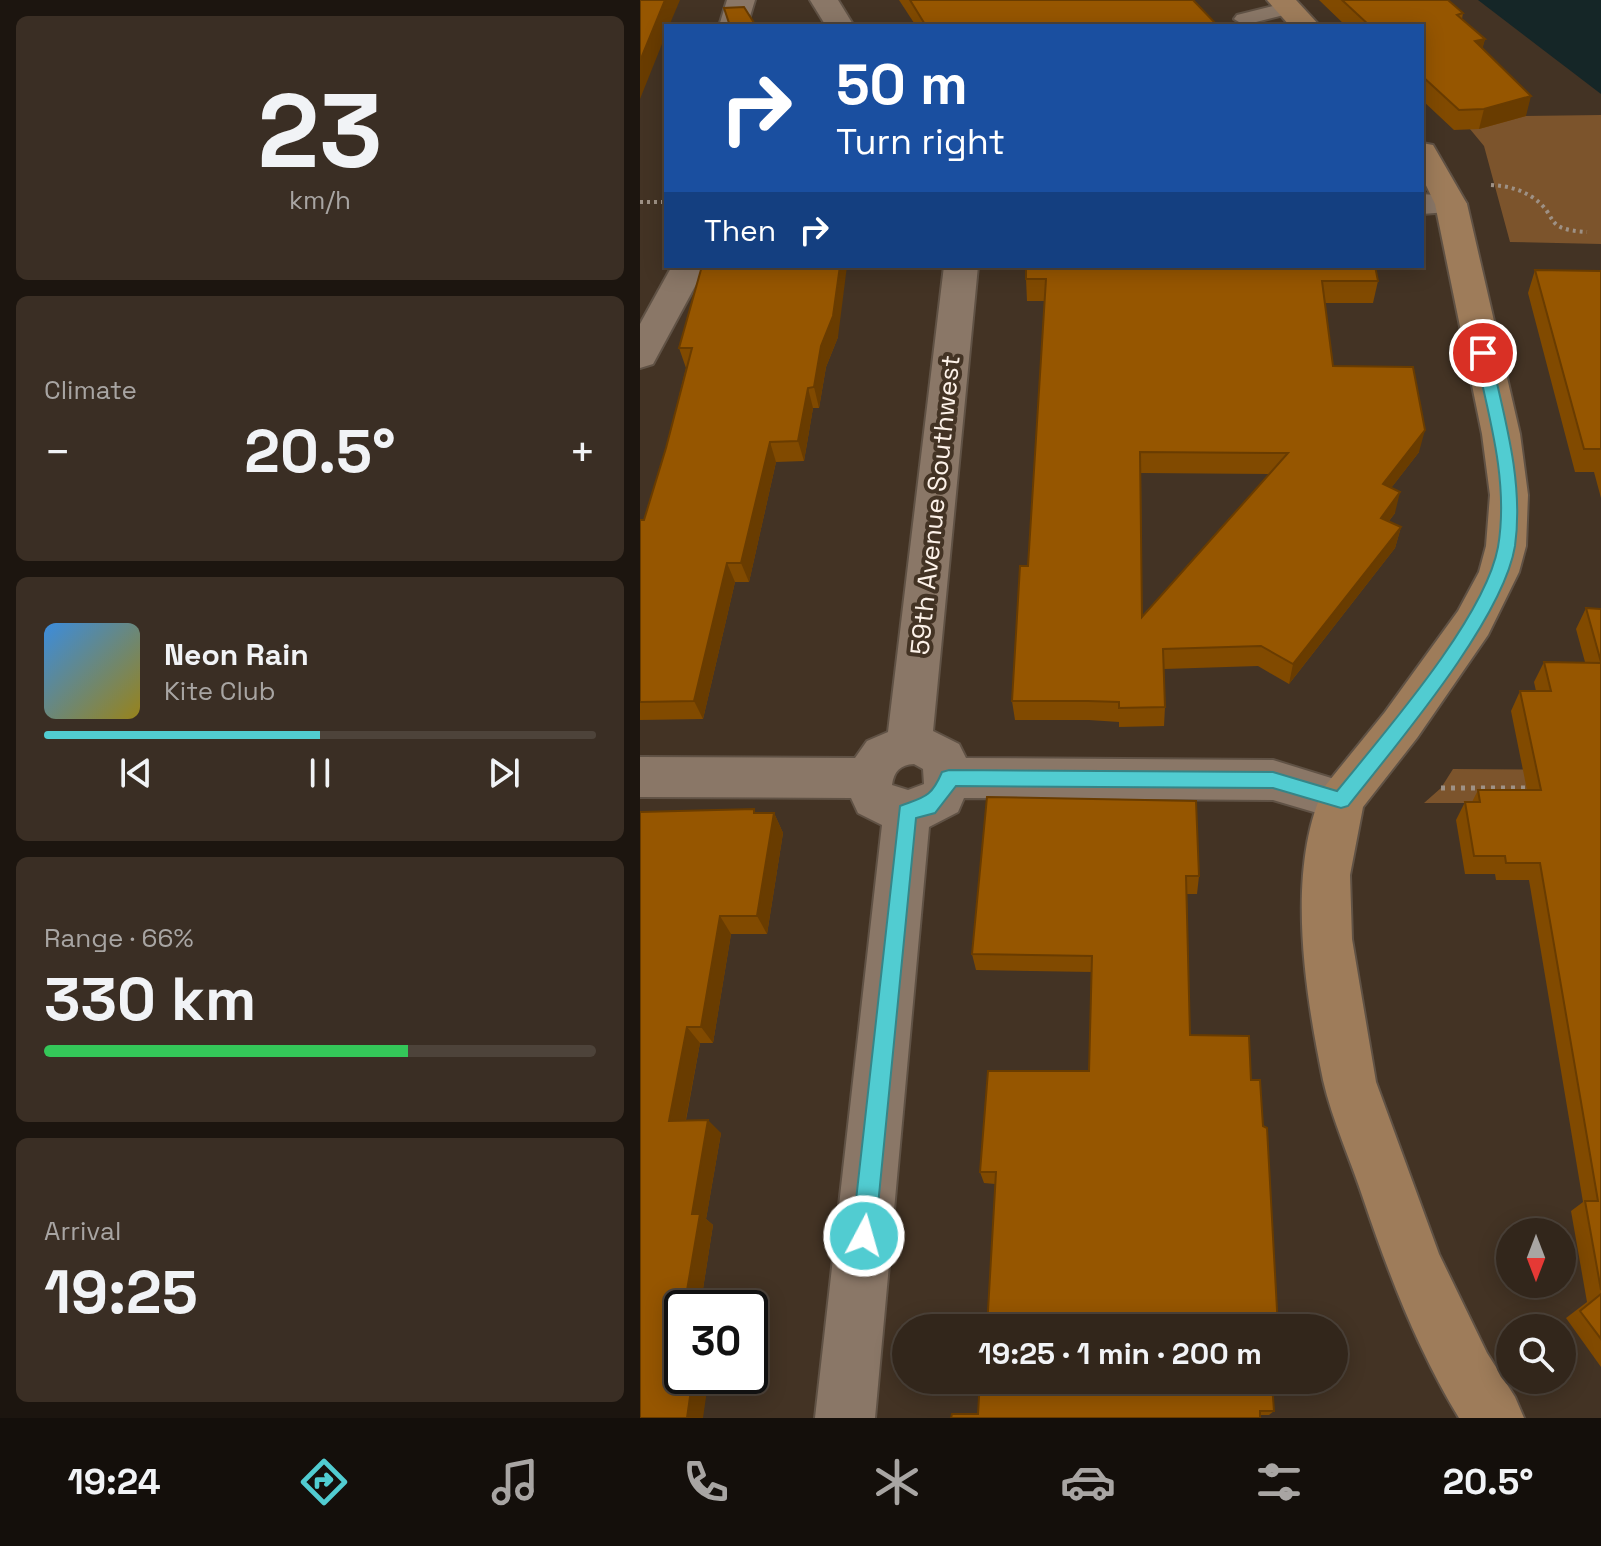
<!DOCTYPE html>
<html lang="en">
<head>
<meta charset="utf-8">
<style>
	:root { --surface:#32261b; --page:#3a2e24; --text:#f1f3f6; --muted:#a8a5a3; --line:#4d433a; --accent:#51ccd1 }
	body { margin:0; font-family:"Space Grotesk",sans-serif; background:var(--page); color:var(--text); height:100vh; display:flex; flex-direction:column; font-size:30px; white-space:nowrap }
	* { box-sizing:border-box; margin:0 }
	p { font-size:26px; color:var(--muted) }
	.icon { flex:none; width:44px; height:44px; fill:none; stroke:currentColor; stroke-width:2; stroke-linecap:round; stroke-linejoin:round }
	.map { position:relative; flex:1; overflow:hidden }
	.drawer { display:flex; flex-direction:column; gap:16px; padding:16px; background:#1c150f; width:640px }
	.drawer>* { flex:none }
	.top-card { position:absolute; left:24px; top:24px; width:760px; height:244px; border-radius:0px; box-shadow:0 4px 20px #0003,0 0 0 2px var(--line); background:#1a4fa0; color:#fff; overflow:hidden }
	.needle { width:52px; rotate:180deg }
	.controls { position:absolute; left:856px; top:1218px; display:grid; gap:16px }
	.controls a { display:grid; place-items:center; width:80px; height:80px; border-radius:50%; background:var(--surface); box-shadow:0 4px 20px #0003,0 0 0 2px var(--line); font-size:40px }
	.speed { position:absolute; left:24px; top:1290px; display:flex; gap:16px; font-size:40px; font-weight:700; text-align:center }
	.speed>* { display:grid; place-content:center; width:104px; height:104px; border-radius:50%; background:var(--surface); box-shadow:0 4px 20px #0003,0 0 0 2px var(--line); line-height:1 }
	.speed .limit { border:4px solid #111; border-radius:12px; background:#fff; color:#111 }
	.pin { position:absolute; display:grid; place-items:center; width:68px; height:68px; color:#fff; margin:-34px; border:4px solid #fff; border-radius:50%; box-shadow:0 2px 8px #0007 }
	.me { position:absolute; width:88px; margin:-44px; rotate:6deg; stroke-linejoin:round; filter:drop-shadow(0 0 6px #0008) }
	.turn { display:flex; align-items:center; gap:28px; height:168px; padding:0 40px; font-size:36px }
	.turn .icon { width:104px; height:104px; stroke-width:2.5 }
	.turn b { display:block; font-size:56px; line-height:68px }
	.then { display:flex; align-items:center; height:76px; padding:0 40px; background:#0003; gap:16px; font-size:30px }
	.big { font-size:60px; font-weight:800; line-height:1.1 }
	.drawer .widget { flex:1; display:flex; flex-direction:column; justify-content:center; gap:12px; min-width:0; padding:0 28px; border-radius:12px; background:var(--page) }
	.drawer .dial { align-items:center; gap:0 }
	.dial b { font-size:104px; line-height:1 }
	.song { display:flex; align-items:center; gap:24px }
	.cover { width:96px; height:96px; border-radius:12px; background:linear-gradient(135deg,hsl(210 70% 55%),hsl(50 70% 35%)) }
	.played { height:8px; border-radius:4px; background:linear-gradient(90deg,var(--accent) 50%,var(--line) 50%) }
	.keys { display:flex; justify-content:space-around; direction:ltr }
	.heat { display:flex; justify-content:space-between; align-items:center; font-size:44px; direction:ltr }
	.charge { height:12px; border-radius:6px; background:linear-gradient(90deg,#34c759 66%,var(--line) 0) }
	.trip { position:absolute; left:252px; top:1314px; width:456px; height:80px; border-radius:40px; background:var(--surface); box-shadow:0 4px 20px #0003,0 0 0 2px var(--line); font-weight:800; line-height:80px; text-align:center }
	.tab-bar { display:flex; height:128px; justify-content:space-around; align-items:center; background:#140f0b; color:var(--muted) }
	.tab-bar .icon { width:56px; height:56px }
	.tab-bar .current { color:var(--accent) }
	.tab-bar b { font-size:36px; color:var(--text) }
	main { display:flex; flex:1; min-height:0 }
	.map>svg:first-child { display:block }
</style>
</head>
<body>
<main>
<section class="drawer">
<div class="widget dial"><b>23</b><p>km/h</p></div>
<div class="widget"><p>Climate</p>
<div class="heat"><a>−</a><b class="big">20.5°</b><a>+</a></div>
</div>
<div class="widget">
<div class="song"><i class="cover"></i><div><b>Neon Rain</b><p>Kite Club</p></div></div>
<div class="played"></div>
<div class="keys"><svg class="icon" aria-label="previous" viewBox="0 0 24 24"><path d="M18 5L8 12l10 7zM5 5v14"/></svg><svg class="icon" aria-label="pause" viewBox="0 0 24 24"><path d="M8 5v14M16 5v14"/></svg><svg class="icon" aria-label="next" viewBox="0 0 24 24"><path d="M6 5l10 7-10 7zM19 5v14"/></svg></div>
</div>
<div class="widget"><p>Range · 66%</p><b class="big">330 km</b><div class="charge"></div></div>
<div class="widget"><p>Arrival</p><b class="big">19:25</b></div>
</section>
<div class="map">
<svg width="961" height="1418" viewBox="0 0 961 1418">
	<rect width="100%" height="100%" fill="#433324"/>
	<!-- green -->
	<g fill="#7c542c">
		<path d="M961 115V244L870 242 844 146 820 117Z"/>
		<path d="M813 769 961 770V803H784L801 788Z"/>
	</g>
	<!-- water -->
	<path fill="#152627" d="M838 0H961V94Z"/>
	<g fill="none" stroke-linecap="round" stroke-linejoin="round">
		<defs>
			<path id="lane" d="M649 2 656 4 659 8 656 12 604 25 594 19 597 15Z"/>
			<g id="street">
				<path d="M87 0H115L107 26H79Z"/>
				<path d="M170 0H198L214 26H186Z"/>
				<path d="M782 194 822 197 827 204 822 211 782 214Z"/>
				<path d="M32 266H66L13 364 0 368V324Z"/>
				<path d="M304 266H338L293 731 319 744 326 758 633 760 717 786 724 800 717 814 701 820 633 800 324 798 318 812 289 827 235 1418H175L242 825 218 813 211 798 0 797V757L215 758 227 741 248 732ZM274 764 283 769 284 784 268 790 252 785C254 771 260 765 274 764Z"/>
			</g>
			<g id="secondary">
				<path d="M627 0H656L680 26H650Z"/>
				<path d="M782 143 793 145 827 204 880 434 888 495 886 546 879 572 848 635 777 738 723 807 710 875 712 939 736 1082 799 1254 847 1353 875 1397 884 1418H819C778 1351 749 1275 724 1201 711 1161 692 1120 683 1080 665 993 645 868 685 786L745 712 818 611 839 572 846 546 850 495 842 434 795 204 782 177Z"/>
			</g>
		</defs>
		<!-- lane casing -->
		<use href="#lane" stroke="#605245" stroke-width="4"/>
		<!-- street casing -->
		<use href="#street" stroke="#605245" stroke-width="4"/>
		<!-- secondary casing -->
		<use href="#secondary" stroke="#605245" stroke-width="4"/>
		<!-- path-far1 -->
		<g stroke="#9e9185" stroke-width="4" stroke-dasharray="3 4" stroke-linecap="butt">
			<path d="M851 185C867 186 881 189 895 199 920 218 902 229 947 232"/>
			<path d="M0 202H26"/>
		</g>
		<!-- path -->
		<path stroke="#9e9185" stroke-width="5" stroke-dasharray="4 6" stroke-linecap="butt" d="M801 788H892"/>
		<!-- lane -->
		<use href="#lane" fill="#8a7767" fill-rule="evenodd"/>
		<!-- street -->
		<use href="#street" fill="#8a7767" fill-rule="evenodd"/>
		<!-- secondary -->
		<use href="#secondary" fill="#9e7c5a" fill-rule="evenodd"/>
	</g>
	<!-- wall -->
	<g fill="#814a00" fill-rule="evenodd">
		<path d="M259 0H553L578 26H276Z"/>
		<path d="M679 0H808L823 13 822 19 845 39 842 48 886 116 839 129 814 130 782 100V26H706Z"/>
		<path d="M895 270 961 271V498L954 472H935L888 293Z"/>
		<path d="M386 279 738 281 733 303H685L693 366 779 452 751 488 755 513 749 521 761 527 755 548 649 684 618 666 524 669 525 707 524 726 479 727V722L449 720H375L372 701 388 566 405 301H387ZM501 473 629 474 502 617Z"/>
		<path d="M198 337 186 367 179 408H173L164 461 136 462 109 582H95L63 719 0 720V520H4L26 448 46 368 39 348Z"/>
		<path d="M946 608 961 609V1367L926 1318 947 1302 931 1211 943 1202 889 880H856L855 874H825L816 820 825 802H832L838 790H887L871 711 880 691H896L894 682 904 662H945L936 629Z"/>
		<path d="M347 797 559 876 557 894H547L550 1035 355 1184 344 1183 340 1172 449 1071 452 972 336 970 332 954Z"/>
		<path d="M0 812 134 813 143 833 127 934H91L73 1043H60L46 1120 81 1133 66 1219 73 1225 60 1308H42Z"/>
		<path d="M340 1380 641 1383 636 1388H633L634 1411 629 1415 338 1414Z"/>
	</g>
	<!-- shaded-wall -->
	<g fill="#693c00">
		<path d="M25 0H40L29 26H26V34L0 99V61Z"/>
		<path d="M845 39 840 59 835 41Z"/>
		<path d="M891 96 886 116 839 129 844 109Z"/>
		<path d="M200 266H207L198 337 186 367 179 408 174 387 181 346Z"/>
		<path d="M168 388 173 408 164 461 158 441Z"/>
		<path d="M785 430 779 452 738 505 743 484Z"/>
		<path d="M130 442 136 462 109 582 101 563Z"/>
		<path d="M760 492 755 513 735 539 741 518Z"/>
		<path d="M761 527 755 548 649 684 653 664Z"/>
		<path d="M87 563 95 582 63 719 54 701Z"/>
		<path d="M134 813 143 833 127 934 117 916Z"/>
		<path d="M80 916 91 934 73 1043 61 1027Z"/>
		<path d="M47 1027 60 1043 43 1134 29 1121Z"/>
		<path d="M68 1120 81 1133 66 1219 73 1225 60 1308H44L52 1214Z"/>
		<path d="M53 1376H69L63 1418H47Z"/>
	</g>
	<!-- building -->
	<g fill="#965600" stroke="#693c00" stroke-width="2" fill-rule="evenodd">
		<path d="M0 0H25L0 61Z"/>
		<path d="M270 0H553L578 26H286Z"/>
		<path d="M702 0H808L823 13 817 15 845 39 835 41 891 96 844 109 819 110 782 76V26H730Z"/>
		<path d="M104 7 116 26H90L84 8Z"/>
		<path d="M62 266H200L193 316 181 346 174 387 168 388 158 441 130 442 101 563H87L54 701 0 702V520H4L26 448 52 348H39Z"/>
		<path d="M386 266H735L738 281H682L693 366 773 367 785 430 743 484 760 492 741 518 761 527 653 664 621 646 523 649 525 707 479 708V702L448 701H372L380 566H388L406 279H386ZM500 452 648 453 502 617Z"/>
		<path d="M895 270 961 271V449H944Z"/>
		<path d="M946 608 961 609V662Z"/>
		<path d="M904 662 961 663V1290L945 1201H958L900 863H866L865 856H834L825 802H840L838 790H901L880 691H911Z"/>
		<path d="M347 797 556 801 559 876H546L550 1035 609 1036 611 1080H620L623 1126 627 1128 638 1328H347L356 1172H340L348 1071H449L452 956 332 954Z"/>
		<path d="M114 809V813H134L117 916H80L61 1027H47L29 1121 68 1120 52 1214H60L44 1308H42V1321L40 1334H42V1376H53L47 1418H0V812Z"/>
		<path d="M961 1294V1339L940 1311Z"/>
		<path d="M340 1380H641V1383H632L634 1411H620V1418H311L312 1414H338Z"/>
	</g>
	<!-- route -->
	<path fill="#51ccd1" stroke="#358588" stroke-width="2" d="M843 348 850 353C864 416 884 481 875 546 863 620 756 745 708 806L701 808 633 788 316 786 295 813 276 818 235 1236 232 1244 224 1248 215 1244 212 1236 260 806C284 797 291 798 302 772L309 770 633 772 697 791C744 733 845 618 858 547 869 483 849 416 835 353Z"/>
	<g text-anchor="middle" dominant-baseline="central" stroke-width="8" stroke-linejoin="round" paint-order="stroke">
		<!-- street labels -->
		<g font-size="26" fill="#fdf2e9" stroke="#433324">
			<text transform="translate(295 505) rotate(-84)">59th Avenue Southwest</text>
		</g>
	</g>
</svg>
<div class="controls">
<a><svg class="needle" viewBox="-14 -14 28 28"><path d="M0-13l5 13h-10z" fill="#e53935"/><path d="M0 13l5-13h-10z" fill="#a8a5a3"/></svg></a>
<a><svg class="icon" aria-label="search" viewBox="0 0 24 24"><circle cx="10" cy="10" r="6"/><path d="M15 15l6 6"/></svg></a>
</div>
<div class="speed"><div class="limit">30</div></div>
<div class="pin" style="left:843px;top:353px;background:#d93025"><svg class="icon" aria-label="arrive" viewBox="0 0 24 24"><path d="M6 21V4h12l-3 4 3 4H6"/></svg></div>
<svg class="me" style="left:224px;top:1236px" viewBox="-20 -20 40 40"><circle r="17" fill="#51ccd1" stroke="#fff" stroke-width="3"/><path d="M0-11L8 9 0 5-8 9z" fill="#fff"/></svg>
<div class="trip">19:25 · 1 min · 200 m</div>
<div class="top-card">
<div class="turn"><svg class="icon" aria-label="right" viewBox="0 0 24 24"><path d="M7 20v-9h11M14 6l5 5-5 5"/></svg><div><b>50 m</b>Turn right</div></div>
<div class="then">Then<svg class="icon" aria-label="right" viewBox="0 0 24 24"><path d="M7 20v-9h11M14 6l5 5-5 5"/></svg></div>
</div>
</div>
</main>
<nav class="tab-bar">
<b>19:24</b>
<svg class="icon current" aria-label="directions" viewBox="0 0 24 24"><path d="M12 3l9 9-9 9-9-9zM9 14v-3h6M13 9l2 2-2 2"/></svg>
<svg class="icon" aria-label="music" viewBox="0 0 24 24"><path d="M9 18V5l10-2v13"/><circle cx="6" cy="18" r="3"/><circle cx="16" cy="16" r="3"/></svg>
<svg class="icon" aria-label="phone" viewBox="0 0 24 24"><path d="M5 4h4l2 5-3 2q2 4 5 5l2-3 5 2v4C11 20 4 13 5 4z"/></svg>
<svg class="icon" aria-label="climate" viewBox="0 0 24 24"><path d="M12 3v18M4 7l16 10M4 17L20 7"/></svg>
<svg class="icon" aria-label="car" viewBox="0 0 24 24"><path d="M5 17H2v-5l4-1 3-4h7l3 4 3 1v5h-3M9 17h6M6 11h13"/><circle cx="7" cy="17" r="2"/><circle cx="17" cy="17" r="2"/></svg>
<svg class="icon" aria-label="filters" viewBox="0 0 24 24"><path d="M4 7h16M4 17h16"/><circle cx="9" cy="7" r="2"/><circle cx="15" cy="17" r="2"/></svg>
<b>20.5°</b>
</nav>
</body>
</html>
